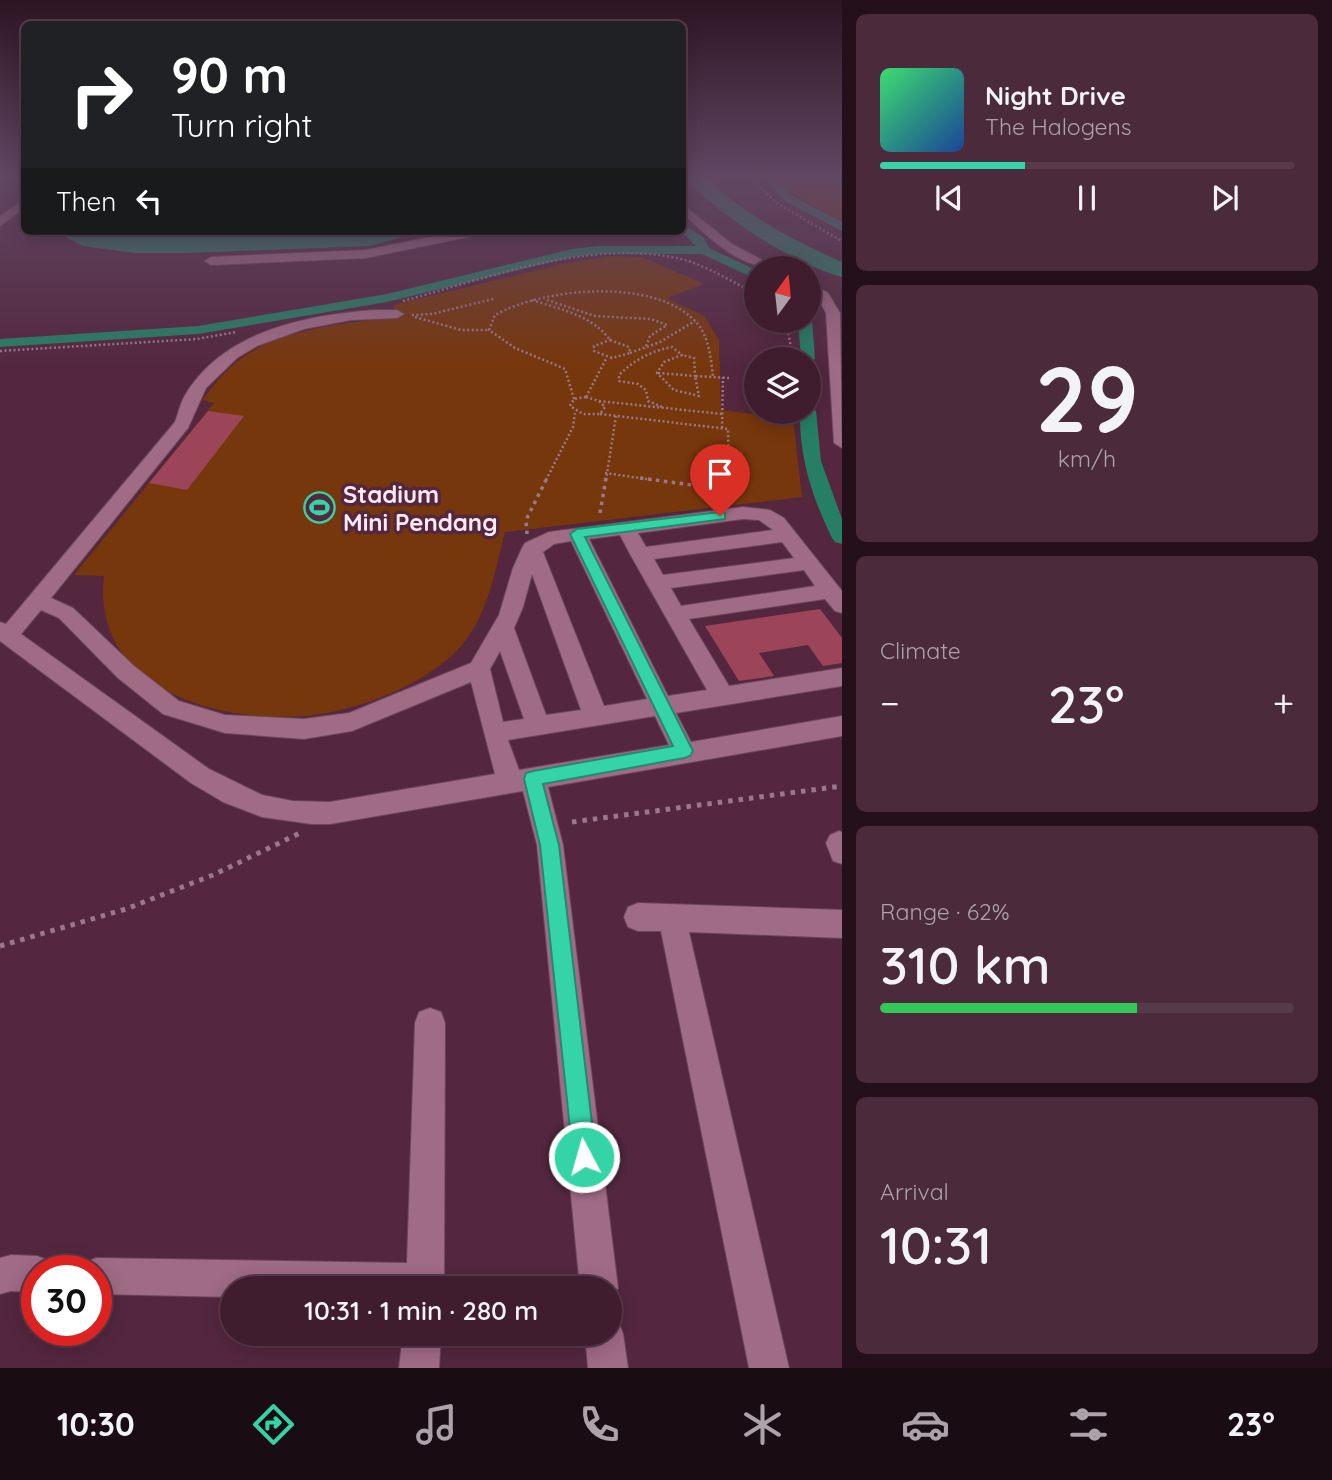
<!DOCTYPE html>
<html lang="en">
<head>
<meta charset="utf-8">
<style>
	:root { --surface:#3f1d2f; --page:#4a2a3b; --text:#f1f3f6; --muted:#ada2aa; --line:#583b4b; --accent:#35d4a7 }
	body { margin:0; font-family:Quicksand,sans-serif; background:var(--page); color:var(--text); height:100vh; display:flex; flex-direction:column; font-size:26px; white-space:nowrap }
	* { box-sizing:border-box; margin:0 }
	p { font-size:23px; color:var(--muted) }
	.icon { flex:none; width:38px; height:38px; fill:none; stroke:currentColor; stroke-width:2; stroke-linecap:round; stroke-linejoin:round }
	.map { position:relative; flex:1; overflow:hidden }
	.drawer { display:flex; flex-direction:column; gap:14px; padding:14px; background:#23101a; width:490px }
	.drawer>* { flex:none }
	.guide { position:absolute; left:21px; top:21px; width:665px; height:214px; border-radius:10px; box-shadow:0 4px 18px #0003,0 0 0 2px var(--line); background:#202124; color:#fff; overflow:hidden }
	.needle { width:46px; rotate:15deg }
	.buttons { position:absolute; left:744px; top:256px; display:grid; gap:14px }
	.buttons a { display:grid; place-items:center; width:77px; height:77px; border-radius:50%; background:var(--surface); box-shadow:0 4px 18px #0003,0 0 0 2px var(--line); font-size:35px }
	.speed { position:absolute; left:21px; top:1255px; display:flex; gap:14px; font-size:35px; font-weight:700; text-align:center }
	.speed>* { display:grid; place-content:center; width:91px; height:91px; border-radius:50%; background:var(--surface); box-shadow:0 4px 18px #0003,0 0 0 2px var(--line); line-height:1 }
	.speed .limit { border:10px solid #d22; background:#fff; color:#111 }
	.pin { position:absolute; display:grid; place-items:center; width:60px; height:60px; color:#fff; margin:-72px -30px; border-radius:50% 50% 50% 0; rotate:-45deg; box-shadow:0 0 7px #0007 }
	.pin .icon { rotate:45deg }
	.me { position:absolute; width:77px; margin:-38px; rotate:354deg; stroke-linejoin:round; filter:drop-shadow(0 0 5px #0008) }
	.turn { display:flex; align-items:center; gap:24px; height:147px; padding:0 35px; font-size:32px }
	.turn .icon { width:91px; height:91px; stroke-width:2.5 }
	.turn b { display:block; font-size:49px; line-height:60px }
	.then { display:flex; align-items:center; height:66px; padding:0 35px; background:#0003; gap:14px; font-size:26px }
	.big { font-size:52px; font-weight:600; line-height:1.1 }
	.drawer .tile { flex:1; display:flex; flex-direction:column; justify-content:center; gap:10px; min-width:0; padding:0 24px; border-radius:10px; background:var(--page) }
	.drawer .dial { align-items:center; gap:0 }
	.dial b { font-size:91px; line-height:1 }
	.song { display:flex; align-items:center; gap:21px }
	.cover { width:84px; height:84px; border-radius:10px; background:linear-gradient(135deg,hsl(140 70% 55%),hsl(220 70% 35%)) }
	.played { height:7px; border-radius:4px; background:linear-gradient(90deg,var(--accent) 35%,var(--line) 35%) }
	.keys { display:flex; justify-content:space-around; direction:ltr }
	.heat { display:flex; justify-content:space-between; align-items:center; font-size:38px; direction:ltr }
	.charge { height:10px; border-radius:5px; background:linear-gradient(90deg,#34c759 62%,var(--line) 0) }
	.trip { position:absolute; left:220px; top:1276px; width:402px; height:70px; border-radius:35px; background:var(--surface); box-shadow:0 4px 18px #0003,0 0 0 2px var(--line); font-weight:600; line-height:70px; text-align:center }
	.menu { display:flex; height:112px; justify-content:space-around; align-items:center; background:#190c13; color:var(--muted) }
	.menu .icon { width:49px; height:49px }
	.menu .selected { color:var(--accent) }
	.menu b { font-size:32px; color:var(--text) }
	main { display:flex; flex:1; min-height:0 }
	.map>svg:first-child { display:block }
</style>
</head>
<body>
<main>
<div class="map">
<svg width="842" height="1368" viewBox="0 0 842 1368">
	<rect width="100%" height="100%" fill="#54273f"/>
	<!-- green -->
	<g fill="#77370c">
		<path d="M775 175H842V221C818 208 792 197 775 175Z"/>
		<path d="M613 256 642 257 704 284 667 298 704 316 719 340 721 410 793 419 802 497 505 532C495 571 488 615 461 646 427 685 355 712 304 716 215 723 91 686 104 576L74 575 214 403 202 400C212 388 222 374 234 364 279 327 343 324 398 317L393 305 567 263Z"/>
	</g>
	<!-- water -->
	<path fill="#267f64" d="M54 231H425L369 246 186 253H135L83 246Z"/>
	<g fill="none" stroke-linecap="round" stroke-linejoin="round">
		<!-- canal -->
		<g fill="#267f64" fill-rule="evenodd">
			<path d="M762 175H772L794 197 842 222V231L786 202Z"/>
			<path d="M682 223 704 238 709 248 756 270V279L702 254H599L572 257 387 302 198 334 0 347V339L198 326 387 294 572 249 599 246H696L681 231Z"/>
			<path d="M808 317 812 320 815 359 808 363V359H801L798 320H808Z"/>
			<path d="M808 406 816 411 821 461 842 519V544L835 542 832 538C812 497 799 457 800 411H808Z"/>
		</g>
		<!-- river -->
		<path fill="#267f64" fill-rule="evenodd" d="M685 175H704C742 214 793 240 842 262V277C796 265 712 213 685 175Z"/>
	</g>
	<!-- building -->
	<g fill="#9c4558">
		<path d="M208 411 244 416 187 490 149 483Z"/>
		<path d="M820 609 842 638V663L823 666 808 645 759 653 774 676 739 681 705 626Z"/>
	</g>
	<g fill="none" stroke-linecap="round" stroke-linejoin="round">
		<defs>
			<g id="minor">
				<path d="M24 200V208L0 226V216Z"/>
				<path d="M682 204 732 244 777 268C738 268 710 238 682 213Z"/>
				<path d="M460 231H484L478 235 366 258 211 265 205 261 211 257 366 250Z"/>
				<path d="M808 282 828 293 840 313 842 448 834 443 826 313 818 298 808 292Z"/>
				<path d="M375 310H397L404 314 397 318 351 320 304 329 257 346 237 358 206 388 188 428 51 598 73 608 134 666 179 701 225 715 304 719 349 713 471 663 499 615 513 568 522 548 525 543 549 532 743 507 770 510 784 518 842 591V613L835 611 825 599 689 619 729 686 842 668V686L676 713 691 742 842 716V736L548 787 563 845 618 1288 611 1302V1288H580L537 845 523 791 330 824H311L262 817 223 802 191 783 0 641V622L6 624 175 422C178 414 180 405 184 397 222 331 306 315 375 310ZM743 519 759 520 773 530 646 547 638 533ZM620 535 630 554 707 690 668 696 589 539ZM571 541 647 699 604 706 543 552 554 544ZM782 542 794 558 663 575 654 559ZM804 570 815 586 681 606 671 588ZM532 574 581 710 546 715 514 628 523 607ZM41 610 59 618 118 678 163 714 225 733 304 739 352 731 471 682 495 774 330 802 293 801 262 795 209 769 21 634ZM500 651 524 719 503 722 490 669ZM655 716 669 745 519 770 508 740Z"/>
				<path d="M839 831 842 832V864L833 861 826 843 830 835Z"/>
				<path d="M638 903 842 910V938L689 932 789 1368H749L661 931H638L628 927 624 917 628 907Z"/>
				<path d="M430 1008 441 1012 445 1023 444 1288H233V1297L96 1294V1270H80L83 1263 96 1258 407 1263 415 1023 419 1012Z"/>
				<path d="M11 1255 37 1256 50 1261 54 1270H37V1292L11 1291 0 1294V1258Z"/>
				<path d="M611 1318 618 1320 623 1334 628 1368H588L585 1334H611Z"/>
				<path d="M403 1334H441L439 1368H399Z"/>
			</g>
		</defs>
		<!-- minor casing -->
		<use href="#minor" stroke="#6b475b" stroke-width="2"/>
		<!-- path-far2 -->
		<g stroke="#9a7889" stroke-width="2.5" stroke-dasharray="2 2.5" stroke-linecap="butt">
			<path d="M747 175 778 204 842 241"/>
			<path d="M532 300C559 309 592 315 610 340"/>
			<path d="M547 300 595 316 651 319 667 325 650 336 645 349"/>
			<path d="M403 301C488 278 583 241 672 257 702 262 729 281 756 293"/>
			<path d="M412 315 432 314 493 299"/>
			<path d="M415 317 461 330H489"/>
			<path d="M786 320 793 359"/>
			<path d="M610 340 629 347 630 353 612 358 594 351V346Z"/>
			<path d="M0 351 197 339 236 332"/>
			<path d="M630 353 660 342 695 321"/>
			<path d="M658 373 695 376 694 358 682 355"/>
			<path d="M586 397 599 401 605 407 600 414H583L570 406 574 399Z"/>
			<path d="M586 397 607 357"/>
			<path d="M574 399 565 369 515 348 489 330 495 315C543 288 653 277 695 321 709 335 711 359 713 377"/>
			<path d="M599 401 722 414"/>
			<path d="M662 407 648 401 646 390 638 384 619 381V375C634 360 651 351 672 347L682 355 664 362 657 373 674 390 699 396 695 376 729 378"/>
			<path d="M600 414 728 429 729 480"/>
			<path d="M722 428 723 377"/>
			<path d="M605 473 653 480"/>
			<path d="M546 480 573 427 575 413"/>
			<path d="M606 480 616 416"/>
		</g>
		<!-- path-far1 -->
		<g stroke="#9a7889" stroke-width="3.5" stroke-dasharray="3.5 4.5" stroke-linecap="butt">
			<path d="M640 478 729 490"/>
			<path d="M729 478 730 498"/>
			<path d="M600 513 606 478"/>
			<path d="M527 534 526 520 547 478"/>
		</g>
		<!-- path -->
		<g stroke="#9a7889" stroke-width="5" stroke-dasharray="4.5 6" stroke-linecap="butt">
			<path d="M572 822 842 786"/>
			<path d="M0 946 126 909 213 875 300 833"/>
		</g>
		<!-- minor -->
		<use href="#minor" fill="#a06b85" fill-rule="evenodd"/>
	</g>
	<!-- sky -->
	<linearGradient id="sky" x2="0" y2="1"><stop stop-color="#2e1523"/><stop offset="0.48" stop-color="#614763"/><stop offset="1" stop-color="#614763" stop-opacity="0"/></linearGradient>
	<rect width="842" height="367" fill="url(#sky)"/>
	<!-- route -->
	<path fill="#35d4a7" stroke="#228a6d" stroke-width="2" d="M720 512 725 513V519L585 537 693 751 690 756 684 758 543 784 559 845 596 1157 593 1166 584 1169 576 1166 573 1157 540 845 524 779 526 773 533 771 673 746 570 534 577 529Z"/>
	<!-- icons -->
	<defs>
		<symbol id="stadium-ring" viewBox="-11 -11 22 22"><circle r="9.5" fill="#54273f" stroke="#35d4a7" stroke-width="1.5"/><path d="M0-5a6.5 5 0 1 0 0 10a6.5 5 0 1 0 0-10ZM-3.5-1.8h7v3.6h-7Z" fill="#35d4a7"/></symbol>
	</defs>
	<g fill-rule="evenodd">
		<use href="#stadium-ring" x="302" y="490" width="35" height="35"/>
	</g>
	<g text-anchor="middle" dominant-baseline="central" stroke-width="7" stroke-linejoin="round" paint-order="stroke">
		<!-- poi labels -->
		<g font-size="24" font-weight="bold" fill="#fdebf3" stroke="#54273f" text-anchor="start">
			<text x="343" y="494">Stadium<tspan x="343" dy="28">Mini Pendang</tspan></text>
		</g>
	</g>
</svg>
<div class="buttons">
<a><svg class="needle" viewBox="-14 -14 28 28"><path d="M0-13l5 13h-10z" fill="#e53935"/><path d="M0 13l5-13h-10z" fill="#ada2aa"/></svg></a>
<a><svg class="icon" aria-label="layers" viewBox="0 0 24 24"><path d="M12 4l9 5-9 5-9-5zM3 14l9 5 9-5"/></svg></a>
</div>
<div class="speed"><div class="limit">30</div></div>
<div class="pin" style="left:720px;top:516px;background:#d93025"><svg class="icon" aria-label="arrive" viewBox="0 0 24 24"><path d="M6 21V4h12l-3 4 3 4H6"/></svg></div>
<svg class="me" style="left:584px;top:1157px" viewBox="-20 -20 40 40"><circle r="17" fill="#35d4a7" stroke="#fff" stroke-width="3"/><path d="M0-11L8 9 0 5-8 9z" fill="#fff"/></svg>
<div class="trip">10:31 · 1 min · 280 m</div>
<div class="guide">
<div class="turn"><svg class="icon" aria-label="right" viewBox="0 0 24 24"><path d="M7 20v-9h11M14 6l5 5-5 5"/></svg><div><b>90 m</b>Turn right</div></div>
<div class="then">Then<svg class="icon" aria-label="left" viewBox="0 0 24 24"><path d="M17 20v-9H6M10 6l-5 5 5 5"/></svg></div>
</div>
</div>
<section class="drawer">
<div class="tile">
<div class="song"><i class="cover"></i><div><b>Night Drive</b><p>The Halogens</p></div></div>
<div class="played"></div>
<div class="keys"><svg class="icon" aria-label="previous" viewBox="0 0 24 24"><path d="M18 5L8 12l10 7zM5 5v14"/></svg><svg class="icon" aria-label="pause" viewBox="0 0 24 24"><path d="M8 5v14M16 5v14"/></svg><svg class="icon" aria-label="next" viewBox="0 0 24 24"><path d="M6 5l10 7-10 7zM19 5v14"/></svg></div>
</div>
<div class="tile dial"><b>29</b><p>km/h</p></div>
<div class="tile"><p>Climate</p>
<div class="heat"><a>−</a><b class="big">23°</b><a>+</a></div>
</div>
<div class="tile"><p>Range · 62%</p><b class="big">310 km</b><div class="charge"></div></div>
<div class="tile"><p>Arrival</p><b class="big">10:31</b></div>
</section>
</main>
<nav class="menu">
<b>10:30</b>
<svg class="icon selected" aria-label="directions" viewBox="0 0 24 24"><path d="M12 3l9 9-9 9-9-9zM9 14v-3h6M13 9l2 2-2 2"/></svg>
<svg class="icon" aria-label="music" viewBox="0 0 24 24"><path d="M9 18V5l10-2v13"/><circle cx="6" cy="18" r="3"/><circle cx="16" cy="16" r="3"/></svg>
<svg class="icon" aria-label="phone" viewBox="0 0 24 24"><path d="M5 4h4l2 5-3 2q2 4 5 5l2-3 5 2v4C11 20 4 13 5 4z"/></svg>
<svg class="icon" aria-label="climate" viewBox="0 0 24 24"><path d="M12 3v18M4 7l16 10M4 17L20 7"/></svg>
<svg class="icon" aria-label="car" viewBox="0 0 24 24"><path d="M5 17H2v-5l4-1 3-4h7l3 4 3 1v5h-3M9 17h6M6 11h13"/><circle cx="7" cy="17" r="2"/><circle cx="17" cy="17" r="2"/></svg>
<svg class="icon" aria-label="filters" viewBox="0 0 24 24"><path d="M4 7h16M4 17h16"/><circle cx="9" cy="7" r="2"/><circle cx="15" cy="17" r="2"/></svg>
<b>23°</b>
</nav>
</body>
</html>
